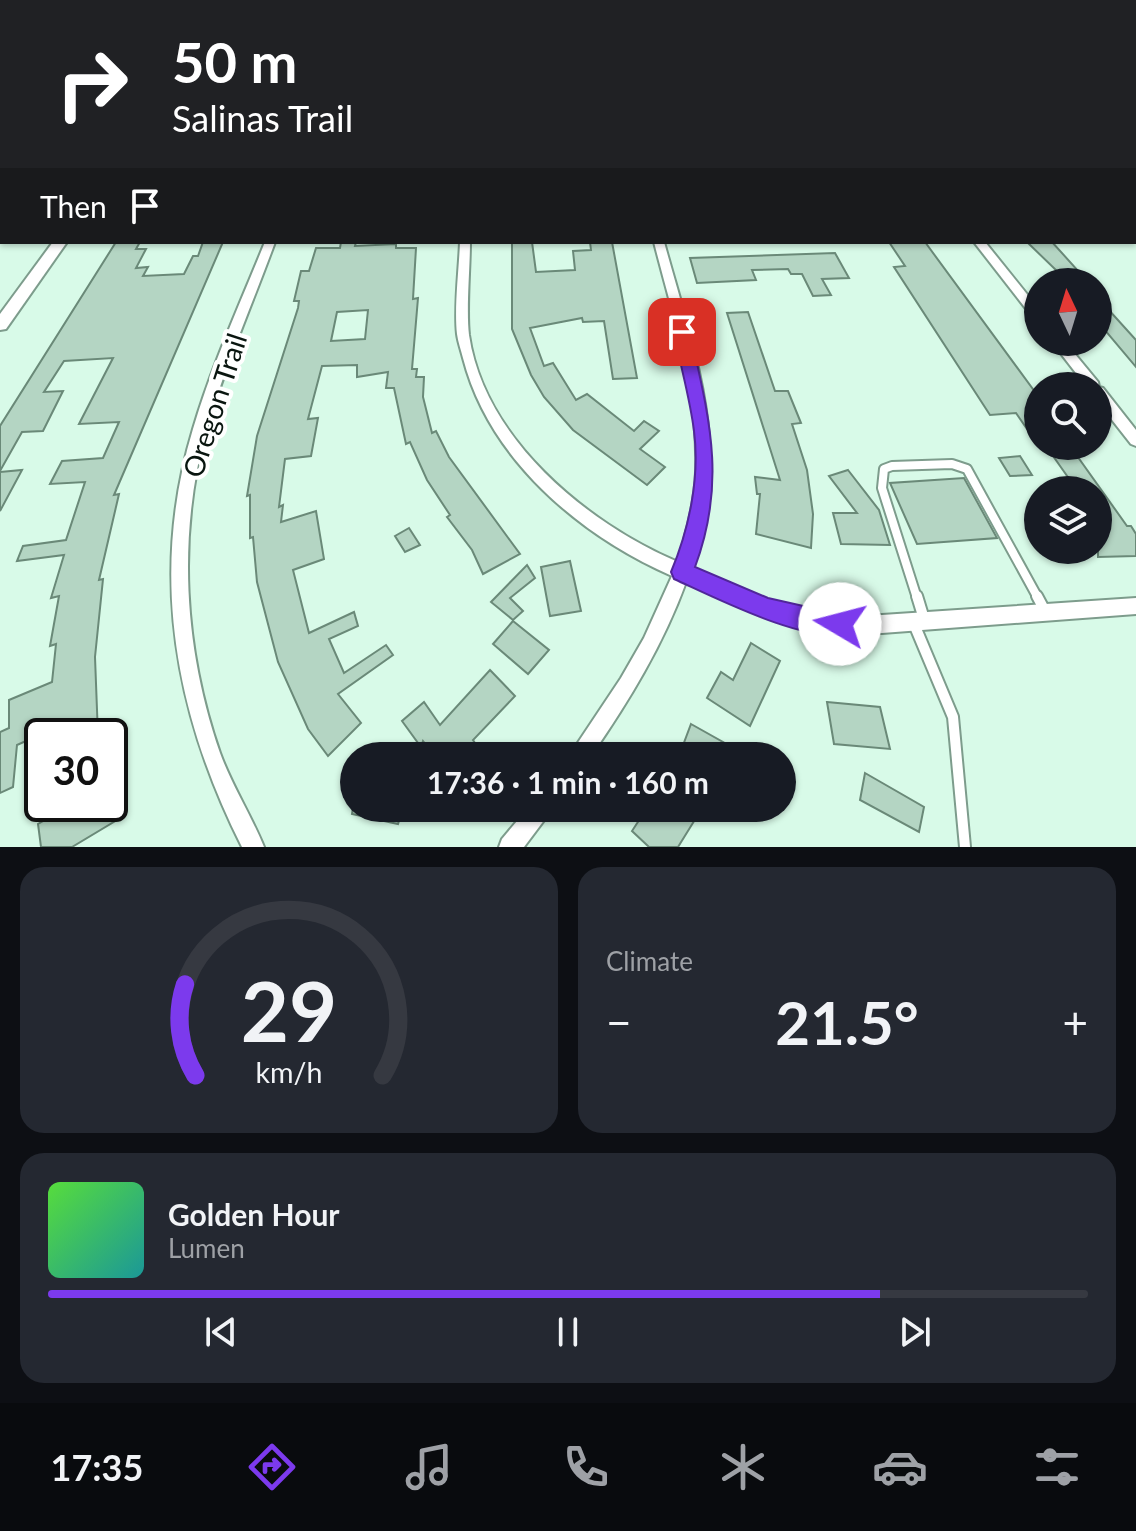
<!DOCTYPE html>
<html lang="en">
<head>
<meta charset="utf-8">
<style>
	:root { --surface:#171b24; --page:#242831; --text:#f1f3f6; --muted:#9ea1a6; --line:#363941; --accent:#7c3aed }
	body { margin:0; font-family:Lato,sans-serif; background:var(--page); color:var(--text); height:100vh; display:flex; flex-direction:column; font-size:30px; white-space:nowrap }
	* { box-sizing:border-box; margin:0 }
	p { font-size:26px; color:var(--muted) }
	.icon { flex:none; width:44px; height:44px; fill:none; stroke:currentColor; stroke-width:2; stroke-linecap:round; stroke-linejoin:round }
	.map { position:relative; height:847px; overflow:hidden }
	.sheet { display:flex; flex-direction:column; gap:20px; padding:20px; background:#0d0f14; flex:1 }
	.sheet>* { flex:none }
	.banner { position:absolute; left:0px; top:0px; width:1136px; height:244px; box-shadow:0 2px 6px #0004; background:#202124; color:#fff; overflow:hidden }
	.needle { width:52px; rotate:356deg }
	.fabs { position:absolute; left:1024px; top:268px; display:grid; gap:16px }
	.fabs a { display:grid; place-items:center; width:88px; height:88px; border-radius:50%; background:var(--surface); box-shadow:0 2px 6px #0004; font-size:40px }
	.speed { position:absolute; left:24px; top:718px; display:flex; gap:16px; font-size:40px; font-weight:700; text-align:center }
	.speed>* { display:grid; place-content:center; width:104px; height:104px; border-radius:50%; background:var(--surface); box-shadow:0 2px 6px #0004; line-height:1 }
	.speed .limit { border:4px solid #111; border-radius:12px; background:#fff; color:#111 }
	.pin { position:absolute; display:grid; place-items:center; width:68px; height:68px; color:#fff; margin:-34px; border-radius:16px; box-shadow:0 4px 12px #0006 }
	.me { position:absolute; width:88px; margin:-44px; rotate:278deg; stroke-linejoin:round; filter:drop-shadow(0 0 6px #0008) }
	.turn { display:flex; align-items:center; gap:28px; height:168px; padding:0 40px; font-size:36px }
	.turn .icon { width:104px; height:104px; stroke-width:2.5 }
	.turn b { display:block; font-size:56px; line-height:68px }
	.then { display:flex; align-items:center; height:76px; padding:0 40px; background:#0003; gap:16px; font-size:30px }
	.big { font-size:60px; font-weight:700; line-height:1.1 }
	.sheet .widget { flex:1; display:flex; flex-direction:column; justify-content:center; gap:12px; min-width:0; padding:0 28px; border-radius:24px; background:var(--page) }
	.sheet .dial { align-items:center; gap:0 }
	.dial svg { height:208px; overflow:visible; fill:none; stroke:var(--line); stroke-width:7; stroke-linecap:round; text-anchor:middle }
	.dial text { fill:var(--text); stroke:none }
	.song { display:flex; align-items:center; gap:24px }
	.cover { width:96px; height:96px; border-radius:12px; background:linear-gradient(135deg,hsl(110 70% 55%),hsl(180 70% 35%)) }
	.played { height:8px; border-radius:4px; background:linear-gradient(90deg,var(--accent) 80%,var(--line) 80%) }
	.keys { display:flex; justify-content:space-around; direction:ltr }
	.heat { display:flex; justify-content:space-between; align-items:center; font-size:44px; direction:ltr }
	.sheet .tiles { flex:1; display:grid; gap:20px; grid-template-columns:1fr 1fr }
	.widget:last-child { grid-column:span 2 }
	.trip { position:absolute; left:340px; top:742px; width:456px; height:80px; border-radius:40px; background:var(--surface); box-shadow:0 2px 6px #0004; font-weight:700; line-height:80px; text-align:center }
	.menu { display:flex; height:128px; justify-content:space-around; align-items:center; background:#090b0e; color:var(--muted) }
	.menu .icon { width:56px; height:56px }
	.menu .selected { color:var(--accent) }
	.menu b { font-size:36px; color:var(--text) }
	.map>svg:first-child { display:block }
</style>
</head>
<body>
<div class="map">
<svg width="1136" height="847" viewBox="0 0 1136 847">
	<rect width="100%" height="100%" fill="#d8fae8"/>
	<!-- building -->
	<g fill="#b4d5c3" stroke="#6a8978" stroke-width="2" fill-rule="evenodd">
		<path d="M116 242H140L136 249H146L136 268 148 267 143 276 184 274 193 256H198L203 242H223L114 495 119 494 99 580 103 579 95 657 98 736H37L17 745 13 787 0 793V732L9 728V700L52 682 56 644 50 646 59 596 51 598 64 555 17 561 23 546 66 540 85 482 50 484 62 461 103 458 119 422 79 424 113 358 64 361 44 392 63 391 43 431 22 432 0 471V426Z"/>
		<path d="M341 242H356L355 246 396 244V248H416L413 299 418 298 412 369H417L416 377H424L423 397 432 433 436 431 449 457 520 554 483 574 472 550 447 517 450 515 427 480 410 442 406 444 394 388H386L388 372 357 377V365L322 366 308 419 318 418 311 456 285 459 279 507 283 505 281 522 316 511 324 559 293 570 309 633 354 612 358 626 329 639 344 673 386 645 393 655 338 694 361 723 328 756 308 729 278 662 257 582 253 537 250 538V495L247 496 257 436 298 308 299 301H294L301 271H309L316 248H340ZM368 310 365 339 331 341 337 312Z"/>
		<path d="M512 242H532L536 272 575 270 573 251 591 250 590 242H612L637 378 613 379 604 321 583 322 582 318 530 328 544 366 553 363 576 400 587 394 634 431 644 421 659 431 640 449 665 467 647 485 573 430 544 397 531 375 512 329Z"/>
		<path d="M889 242H925L1038 396V429H1027L1016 413 990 415 894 267 905 266Z"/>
		<path d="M1027 242H1052L1080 273 1060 274Z"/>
		<path d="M835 253 849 278 822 279 831 295 813 296 802 274H791L788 269 752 270 756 280 697 283 690 258Z"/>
		<path d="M1098 298 1136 340V367L1098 322Z"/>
		<path d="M748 312 775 391H788L801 423 792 424 807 470 813 514 811 548 756 534 760 494H757L755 477 780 480 727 313Z"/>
		<path d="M1046 446H1070L1127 526H1131L1136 534V556L1098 557V490H1077Z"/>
		<path d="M1020 456 1032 475 1010 476 999 458Z"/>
		<path d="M22 470 0 511V472Z"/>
		<path d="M848 470 879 510 890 545 841 544 833 513H857L829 476Z"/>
		<path d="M964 478 997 538 917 544 890 483Z"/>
		<path d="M409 528 420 545 405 552 395 536Z"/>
		<path d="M570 561 581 611 550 616 541 567Z"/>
		<path d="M527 565 535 578 510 598 523 611 513 620 491 602Z"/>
		<path d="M513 621 549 650 528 674 493 644Z"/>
		<path d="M751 643 780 661 750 726 707 698 721 672 733 680Z"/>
		<path d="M490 670 515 696 473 740 475 743 462 756H435L423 741 421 747 402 721 424 702 440 725Z"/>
		<path d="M827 702 880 707 890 749 834 744Z"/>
		<path d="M691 724 730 746 726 756H679Z"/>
		<path d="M42 771V795L28 802 27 779Z"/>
		<path d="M865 773 924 807 919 832 860 800Z"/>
		<path d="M73 804H120L122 817 72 847H41L38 824Z"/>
		<path d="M353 808H403L398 824 352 814Z"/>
		<path d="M647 808H685L696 818 678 847H649L632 831Z"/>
	</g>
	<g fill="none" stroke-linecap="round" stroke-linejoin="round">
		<defs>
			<path id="service-far1" d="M917 598 882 488 884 469 892 466 952 464 967 469 1038 598"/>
			<g id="service">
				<path d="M917 596 924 619"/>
				<path d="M1037 596 1045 611"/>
				<path d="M914 624 953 717 965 847"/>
			</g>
			<g id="minor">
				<path d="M265 242H275C252 305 225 366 206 430 177 538 184 649 220 753 232 786 251 815 264 847H242C175 714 149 574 193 429 212 365 240 304 265 242Z"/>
				<path d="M460 242H470C470 269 466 309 469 335 484 438 586 523 678 562 686 533 695 502 696 472 699 393 673 317 654 242H664C694 351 734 456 692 568L768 601 812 612 882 615 1136 598V614L882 633 812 630 767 617 686 582C663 645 629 701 591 756H569L621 678 644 638 672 576C579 535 489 459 463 358 461 350 458 342 457 334 454 307 459 270 460 242Z"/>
				<path d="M974 242H985L1038 308V320L1034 319Z"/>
				<path d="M1052 342H1065L1098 382 1099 387 1103 388 1136 430V446L1131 444 1098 402V386H1086Z"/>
				<path d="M528 808H551L548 815 524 847H499L502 839Z"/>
			</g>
			<path id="tertiary" d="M53 242H67L6 329 0 330V314Z"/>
		</defs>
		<!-- service-far1 casing -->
		<use href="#service-far1" stroke="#7d9c8c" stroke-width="12"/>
		<!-- service casing -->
		<use href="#service" stroke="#7d9c8c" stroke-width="14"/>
		<!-- minor casing -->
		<use href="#minor" stroke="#7d9c8c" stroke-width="4"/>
		<!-- tertiary casing -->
		<use href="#tertiary" stroke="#7d9c8c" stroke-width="4"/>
		<!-- service-far1 -->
		<use href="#service-far1" stroke="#fff" stroke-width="8"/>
		<!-- service -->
		<use href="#service" stroke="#fff" stroke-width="10"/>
		<!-- minor -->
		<use href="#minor" fill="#fff" fill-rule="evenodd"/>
		<!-- tertiary -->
		<use href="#tertiary" fill="#fff" fill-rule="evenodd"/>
	</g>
	<!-- sky -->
	<linearGradient id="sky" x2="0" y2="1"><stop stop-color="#7fc0d0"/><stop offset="0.49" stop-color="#edfdf5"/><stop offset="1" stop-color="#edfdf5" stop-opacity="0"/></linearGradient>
	<rect width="1136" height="235" fill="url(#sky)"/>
	<!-- route -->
	<path fill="#7c3aed" stroke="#51269a" stroke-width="2" d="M682 327 690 332C709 418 727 481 695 567L768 598 848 616 851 624 848 632C811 647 712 596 674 579L671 572C689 529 700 478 694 431 690 398 680 365 674 332Z"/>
	<g text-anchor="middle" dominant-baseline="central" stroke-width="8" stroke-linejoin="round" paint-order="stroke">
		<!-- street labels -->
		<g font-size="28" fill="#09150f" stroke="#fff">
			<text transform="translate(214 405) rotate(-72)">Oregon Trail</text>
		</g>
	</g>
</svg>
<div class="fabs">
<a><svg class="needle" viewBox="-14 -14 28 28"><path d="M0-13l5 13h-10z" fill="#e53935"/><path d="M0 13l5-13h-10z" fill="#9ea1a6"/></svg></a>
<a><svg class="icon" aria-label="search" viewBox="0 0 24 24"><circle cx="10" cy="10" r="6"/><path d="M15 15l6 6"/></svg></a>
<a><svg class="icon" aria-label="layers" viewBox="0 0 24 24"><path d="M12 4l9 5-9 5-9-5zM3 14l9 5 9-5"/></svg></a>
</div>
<div class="speed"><div class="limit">30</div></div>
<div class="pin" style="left:682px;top:332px;background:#d93025"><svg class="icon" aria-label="arrive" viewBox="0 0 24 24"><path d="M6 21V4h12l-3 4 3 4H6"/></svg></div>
<svg class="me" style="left:840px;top:624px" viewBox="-20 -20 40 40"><circle r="19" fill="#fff"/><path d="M0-13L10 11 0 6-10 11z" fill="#7c3aed"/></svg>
<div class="trip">17:36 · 1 min · 160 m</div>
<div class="banner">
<div class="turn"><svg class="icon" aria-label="right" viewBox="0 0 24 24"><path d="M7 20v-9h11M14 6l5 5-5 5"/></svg><div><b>50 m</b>Salinas Trail</div></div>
<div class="then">Then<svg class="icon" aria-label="arrive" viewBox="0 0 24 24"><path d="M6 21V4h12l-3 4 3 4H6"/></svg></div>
</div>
</div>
<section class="sheet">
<div class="tiles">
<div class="widget dial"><svg viewBox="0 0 100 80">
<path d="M14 69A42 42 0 1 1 86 69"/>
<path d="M14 69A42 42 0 0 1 10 34" stroke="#7c3aed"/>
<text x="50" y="56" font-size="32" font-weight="700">29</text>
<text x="50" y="72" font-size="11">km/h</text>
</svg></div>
<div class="widget"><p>Climate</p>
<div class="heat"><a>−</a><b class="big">21.5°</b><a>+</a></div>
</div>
<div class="widget">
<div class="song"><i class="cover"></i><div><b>Golden Hour</b><p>Lumen</p></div></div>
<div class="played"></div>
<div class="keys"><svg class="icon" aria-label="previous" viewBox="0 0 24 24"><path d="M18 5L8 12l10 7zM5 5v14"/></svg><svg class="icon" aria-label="pause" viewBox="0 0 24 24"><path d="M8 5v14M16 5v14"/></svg><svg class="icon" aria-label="next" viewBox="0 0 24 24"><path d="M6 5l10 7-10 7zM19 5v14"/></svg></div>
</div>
</div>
</section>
<nav class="menu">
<b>17:35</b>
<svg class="icon selected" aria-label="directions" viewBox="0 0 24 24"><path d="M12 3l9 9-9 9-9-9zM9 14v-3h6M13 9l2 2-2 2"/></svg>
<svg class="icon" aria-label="music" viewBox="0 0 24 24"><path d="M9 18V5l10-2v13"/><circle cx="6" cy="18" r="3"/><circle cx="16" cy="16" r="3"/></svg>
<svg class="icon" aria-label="phone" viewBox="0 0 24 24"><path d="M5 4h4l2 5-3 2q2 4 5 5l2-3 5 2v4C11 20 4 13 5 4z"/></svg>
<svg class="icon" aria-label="climate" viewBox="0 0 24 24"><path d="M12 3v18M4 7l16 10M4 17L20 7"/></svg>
<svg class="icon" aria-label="car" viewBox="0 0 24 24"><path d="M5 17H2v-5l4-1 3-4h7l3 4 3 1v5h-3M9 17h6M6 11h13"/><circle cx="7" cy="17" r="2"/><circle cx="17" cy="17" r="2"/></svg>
<svg class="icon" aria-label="filters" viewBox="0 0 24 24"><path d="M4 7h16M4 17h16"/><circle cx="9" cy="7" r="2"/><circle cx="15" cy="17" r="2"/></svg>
</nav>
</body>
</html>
